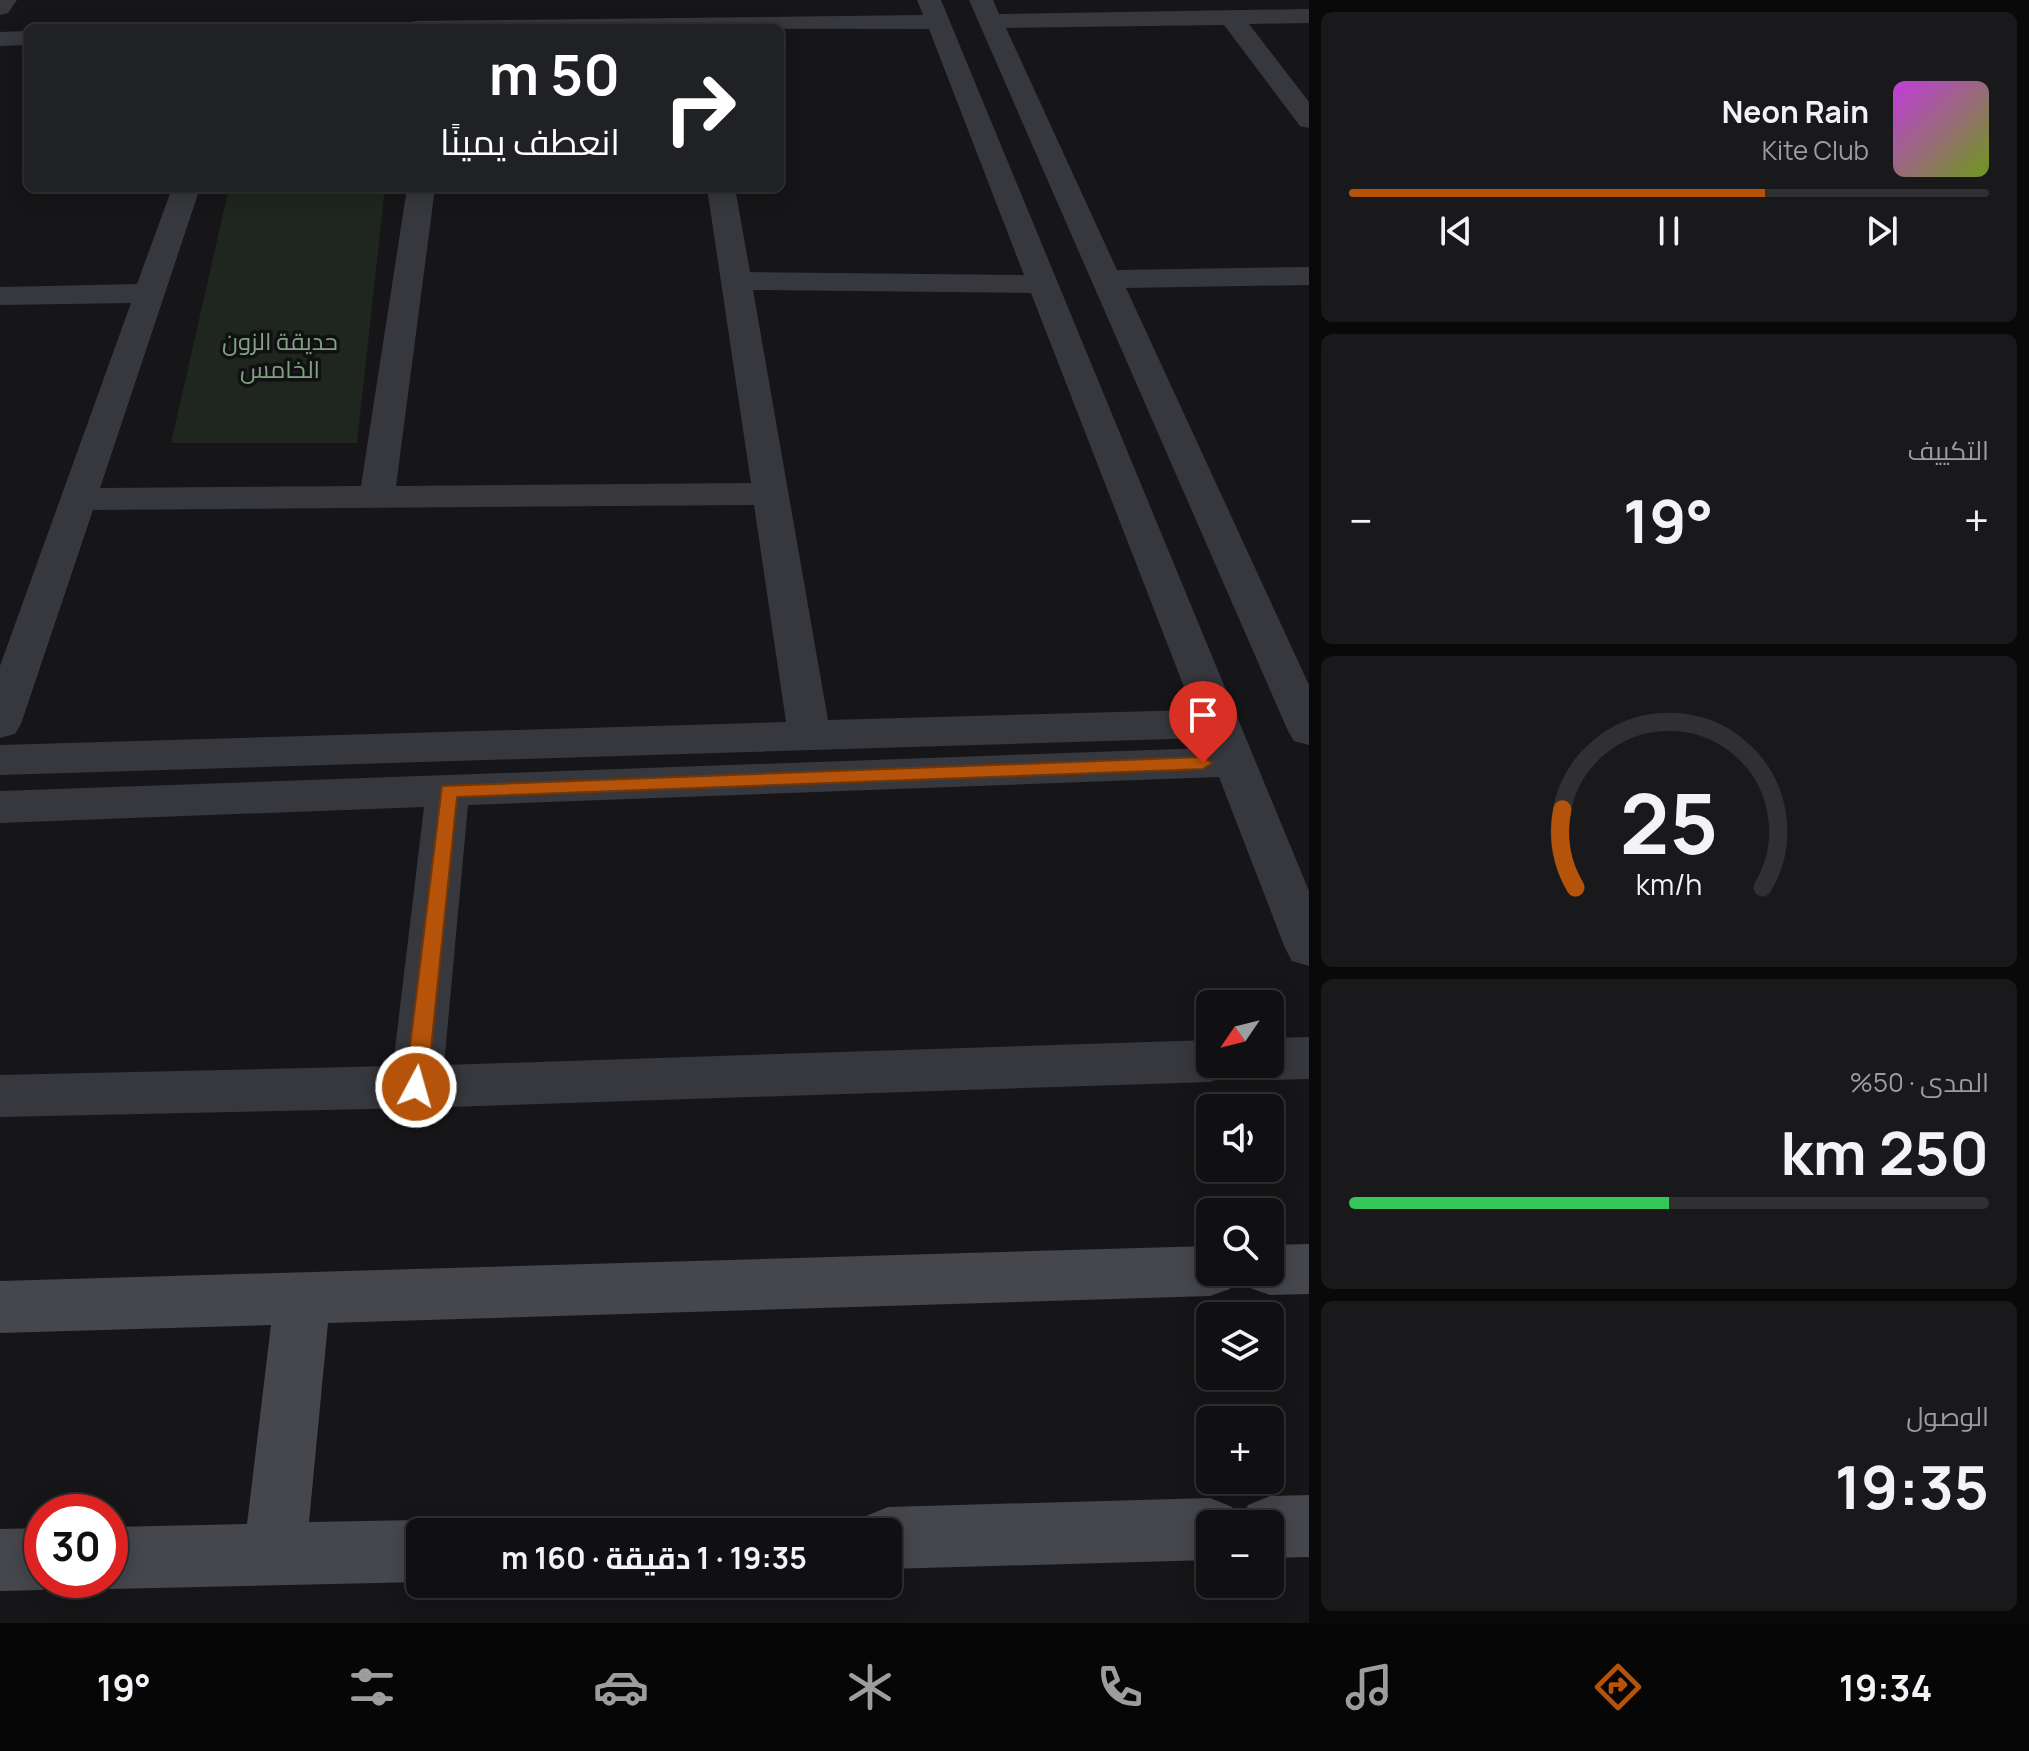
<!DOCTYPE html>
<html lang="ar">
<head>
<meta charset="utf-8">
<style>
	:root { --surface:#101012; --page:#19191b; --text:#f1f3f6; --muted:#9c9d9f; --line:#303032; --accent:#b45309 }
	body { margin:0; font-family:Manrope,Cairo,sans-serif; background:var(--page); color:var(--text); direction:rtl; height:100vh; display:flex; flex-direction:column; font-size:30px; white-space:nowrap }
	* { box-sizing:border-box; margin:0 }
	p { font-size:26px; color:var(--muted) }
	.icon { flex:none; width:44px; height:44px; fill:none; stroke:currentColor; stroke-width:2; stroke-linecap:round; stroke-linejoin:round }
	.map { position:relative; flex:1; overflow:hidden; direction:ltr }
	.panel { display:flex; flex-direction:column; gap:12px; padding:12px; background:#09090a; width:720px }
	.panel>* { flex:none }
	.hud { position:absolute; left:24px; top:24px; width:760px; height:168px; border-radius:12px; box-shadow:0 4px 20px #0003,0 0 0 2px var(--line); direction:rtl; background:#202124; color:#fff; overflow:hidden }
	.needle { width:52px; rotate:235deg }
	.controls { position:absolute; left:1196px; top:990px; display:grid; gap:16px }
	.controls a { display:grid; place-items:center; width:88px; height:88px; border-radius:12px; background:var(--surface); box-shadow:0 4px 20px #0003,0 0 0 2px var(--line); font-size:40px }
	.speed { position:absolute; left:24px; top:1494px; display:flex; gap:16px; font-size:40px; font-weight:700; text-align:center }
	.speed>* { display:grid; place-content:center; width:104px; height:104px; border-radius:50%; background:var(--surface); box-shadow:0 4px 20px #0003,0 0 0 2px var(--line); line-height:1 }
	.speed .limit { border:12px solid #d22; background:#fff; color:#111 }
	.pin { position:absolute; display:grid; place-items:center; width:68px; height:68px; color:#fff; margin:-82px -34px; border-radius:50% 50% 50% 0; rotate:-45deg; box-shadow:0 0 8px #0007 }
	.pin .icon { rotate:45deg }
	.me { position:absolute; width:88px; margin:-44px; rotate:6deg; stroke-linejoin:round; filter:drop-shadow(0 0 6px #0008) }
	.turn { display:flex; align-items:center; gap:28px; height:168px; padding:0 32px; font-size:36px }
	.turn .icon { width:104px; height:104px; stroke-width:2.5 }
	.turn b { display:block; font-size:56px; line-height:68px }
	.big { font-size:60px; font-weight:700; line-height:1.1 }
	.panel .card { flex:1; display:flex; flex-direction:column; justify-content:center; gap:12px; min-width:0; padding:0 28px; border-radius:12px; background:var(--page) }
	.panel .dial { align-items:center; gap:0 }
	.dial svg { height:208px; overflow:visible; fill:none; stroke:var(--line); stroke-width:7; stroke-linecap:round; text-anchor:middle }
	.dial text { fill:var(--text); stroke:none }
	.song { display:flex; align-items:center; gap:24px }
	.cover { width:96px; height:96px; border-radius:12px; background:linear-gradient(135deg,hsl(290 70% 55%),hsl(80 70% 35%)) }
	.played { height:8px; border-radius:4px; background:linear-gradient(90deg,var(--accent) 65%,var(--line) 65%) }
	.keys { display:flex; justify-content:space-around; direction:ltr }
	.heat { display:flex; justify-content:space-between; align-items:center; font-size:44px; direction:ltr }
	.charge { height:12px; border-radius:6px; background:linear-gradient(90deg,#34c759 50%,var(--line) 0) }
	.trip { position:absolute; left:406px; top:1518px; width:496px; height:80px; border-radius:12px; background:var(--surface); box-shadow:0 4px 20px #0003,0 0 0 2px var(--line); font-weight:700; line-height:80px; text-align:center; direction:rtl }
	.tabs { display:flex; height:128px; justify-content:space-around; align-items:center; background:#060607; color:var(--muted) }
	.tabs .icon { width:56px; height:56px }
	.tabs .selected { color:var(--accent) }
	.tabs b { font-size:36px; color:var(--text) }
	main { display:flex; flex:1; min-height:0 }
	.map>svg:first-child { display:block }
</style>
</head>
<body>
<main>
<section class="panel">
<div class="card">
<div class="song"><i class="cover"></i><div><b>Neon Rain</b><p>Kite Club</p></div></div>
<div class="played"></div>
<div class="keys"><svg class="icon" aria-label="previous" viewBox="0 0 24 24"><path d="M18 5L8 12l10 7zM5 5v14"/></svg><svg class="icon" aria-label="pause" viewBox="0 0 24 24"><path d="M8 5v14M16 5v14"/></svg><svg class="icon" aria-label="next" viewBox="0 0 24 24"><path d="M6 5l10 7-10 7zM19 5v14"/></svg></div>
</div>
<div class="card"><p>التكييف</p>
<div class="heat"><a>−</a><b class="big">19°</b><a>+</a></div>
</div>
<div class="card dial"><svg viewBox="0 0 100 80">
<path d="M14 69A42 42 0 1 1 86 69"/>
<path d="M14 69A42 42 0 0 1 9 39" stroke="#b45309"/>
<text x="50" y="56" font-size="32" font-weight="700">25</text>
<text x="50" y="72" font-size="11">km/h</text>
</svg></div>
<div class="card"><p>المدى · 50%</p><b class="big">250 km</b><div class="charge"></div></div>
<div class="card"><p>الوصول</p><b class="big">19:35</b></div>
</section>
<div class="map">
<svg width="1309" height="1623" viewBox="0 0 1309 1623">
	<rect width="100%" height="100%" fill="#161618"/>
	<!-- green -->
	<path fill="#1e261f" d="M229 188H385L357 443H171Z"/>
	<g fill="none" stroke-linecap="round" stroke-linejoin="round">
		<!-- minor -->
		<g fill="#37383d" fill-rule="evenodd">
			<path d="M0 0H17L8 13 0 15Z"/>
			<path d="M917 0H941L1309 891V966L1292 961 1285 948 1219 777 468 805 444 1065 1210 1040V1064H1234L1228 1076 1210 1082 416 1108 0 1117V1075L393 1066 424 807 0 823V791L1208 748 1204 738 0 775V745L786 722 754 505 93 510 21 724 15 734 0 738V666L131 303 0 305V287L137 284 172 188H200L100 488 361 486 407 188H435L396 486 751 483 707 188H735L750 272 1024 275 929 29 404 28 407 23 416 21 923 15ZM753 290 1031 293 1193 710 828 720Z"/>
			<path d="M969 0H993L999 14 1309 9V23L1249 24 1309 102V128L1300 126 1224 25 1006 28 1117 270 1309 267V285L1126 288 1309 685V745L1294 741 1288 731Z"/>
			<path d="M28 31V45L0 46V32Z"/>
			<path d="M1309 1037V1079L1270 1080 1252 1074 1247 1064H1270V1038Z"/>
		</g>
		<!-- secondary -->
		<g fill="#45474d" fill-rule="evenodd">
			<path d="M1309 1244V1294L1270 1295 1250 1288 1243 1272H1270V1245Z"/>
			<path d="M1210 1246V1272H1237L1230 1289 1210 1296 328 1323 309 1522 420 1520 442 1529 443 1532H420V1582L110 1589 88 1580H110V1527L247 1524 271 1325 0 1333V1281Z"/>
			<path d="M1309 1495V1557L1270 1558V1524H1240L1248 1505 1270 1496Z"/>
			<path d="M1210 1498 1232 1507 1239 1524H1210V1560L888 1569V1532H859L866 1516 888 1507Z"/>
			<path d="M42 1528V1580L64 1581 42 1590 0 1591V1529Z"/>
		</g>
	</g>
	<!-- route -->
	<path fill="#b45309" stroke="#753606" stroke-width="2" d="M1203 757 1212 763 1203 769 457 797 427 1087 423 1093 416 1096 409 1093 405 1087 442 786Z"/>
	<g text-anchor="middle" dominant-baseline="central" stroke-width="7" stroke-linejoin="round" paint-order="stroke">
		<!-- far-park labels -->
		<g font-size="24" fill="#7fa381" stroke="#111113">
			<text x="280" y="340">حديقة الزون<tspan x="280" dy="28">الخامس</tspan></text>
		</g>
	</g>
</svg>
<div class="controls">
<a><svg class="needle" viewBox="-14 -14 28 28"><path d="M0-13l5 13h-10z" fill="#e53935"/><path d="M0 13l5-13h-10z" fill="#9c9d9f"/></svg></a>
<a><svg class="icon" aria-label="sound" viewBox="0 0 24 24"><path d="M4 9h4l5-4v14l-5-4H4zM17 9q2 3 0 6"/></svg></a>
<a><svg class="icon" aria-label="search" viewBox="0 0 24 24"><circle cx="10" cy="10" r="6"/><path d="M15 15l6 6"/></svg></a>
<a><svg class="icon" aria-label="layers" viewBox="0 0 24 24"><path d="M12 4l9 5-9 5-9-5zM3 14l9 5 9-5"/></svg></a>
<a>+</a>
<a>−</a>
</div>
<div class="speed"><div class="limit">30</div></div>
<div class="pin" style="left:1203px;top:763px;background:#d93025"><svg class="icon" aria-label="arrive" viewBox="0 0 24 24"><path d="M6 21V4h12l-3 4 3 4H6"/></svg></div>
<svg class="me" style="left:416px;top:1087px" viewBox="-20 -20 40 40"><circle r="17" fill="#b45309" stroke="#fff" stroke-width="3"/><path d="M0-11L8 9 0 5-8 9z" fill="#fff"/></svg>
<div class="trip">19:35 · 1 دقيقة · 160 m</div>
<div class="hud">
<div class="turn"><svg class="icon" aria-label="right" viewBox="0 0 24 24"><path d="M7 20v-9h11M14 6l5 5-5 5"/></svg><div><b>50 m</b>انعطف يمينًا</div></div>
</div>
</div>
</main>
<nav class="tabs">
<b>19:34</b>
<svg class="icon selected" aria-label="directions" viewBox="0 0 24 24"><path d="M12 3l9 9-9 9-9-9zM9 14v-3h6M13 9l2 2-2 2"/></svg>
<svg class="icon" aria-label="music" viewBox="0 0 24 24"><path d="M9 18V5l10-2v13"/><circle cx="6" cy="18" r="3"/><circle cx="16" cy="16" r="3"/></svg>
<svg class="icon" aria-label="phone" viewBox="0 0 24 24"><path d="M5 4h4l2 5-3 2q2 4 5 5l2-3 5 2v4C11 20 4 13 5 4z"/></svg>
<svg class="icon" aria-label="climate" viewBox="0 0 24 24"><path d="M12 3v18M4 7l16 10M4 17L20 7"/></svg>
<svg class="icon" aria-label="car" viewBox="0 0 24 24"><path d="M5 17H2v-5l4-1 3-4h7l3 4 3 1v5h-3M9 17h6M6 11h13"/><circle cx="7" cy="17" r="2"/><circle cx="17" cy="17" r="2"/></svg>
<svg class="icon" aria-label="filters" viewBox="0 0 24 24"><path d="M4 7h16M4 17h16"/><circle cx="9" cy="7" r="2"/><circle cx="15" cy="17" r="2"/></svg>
<b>19°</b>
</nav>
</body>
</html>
